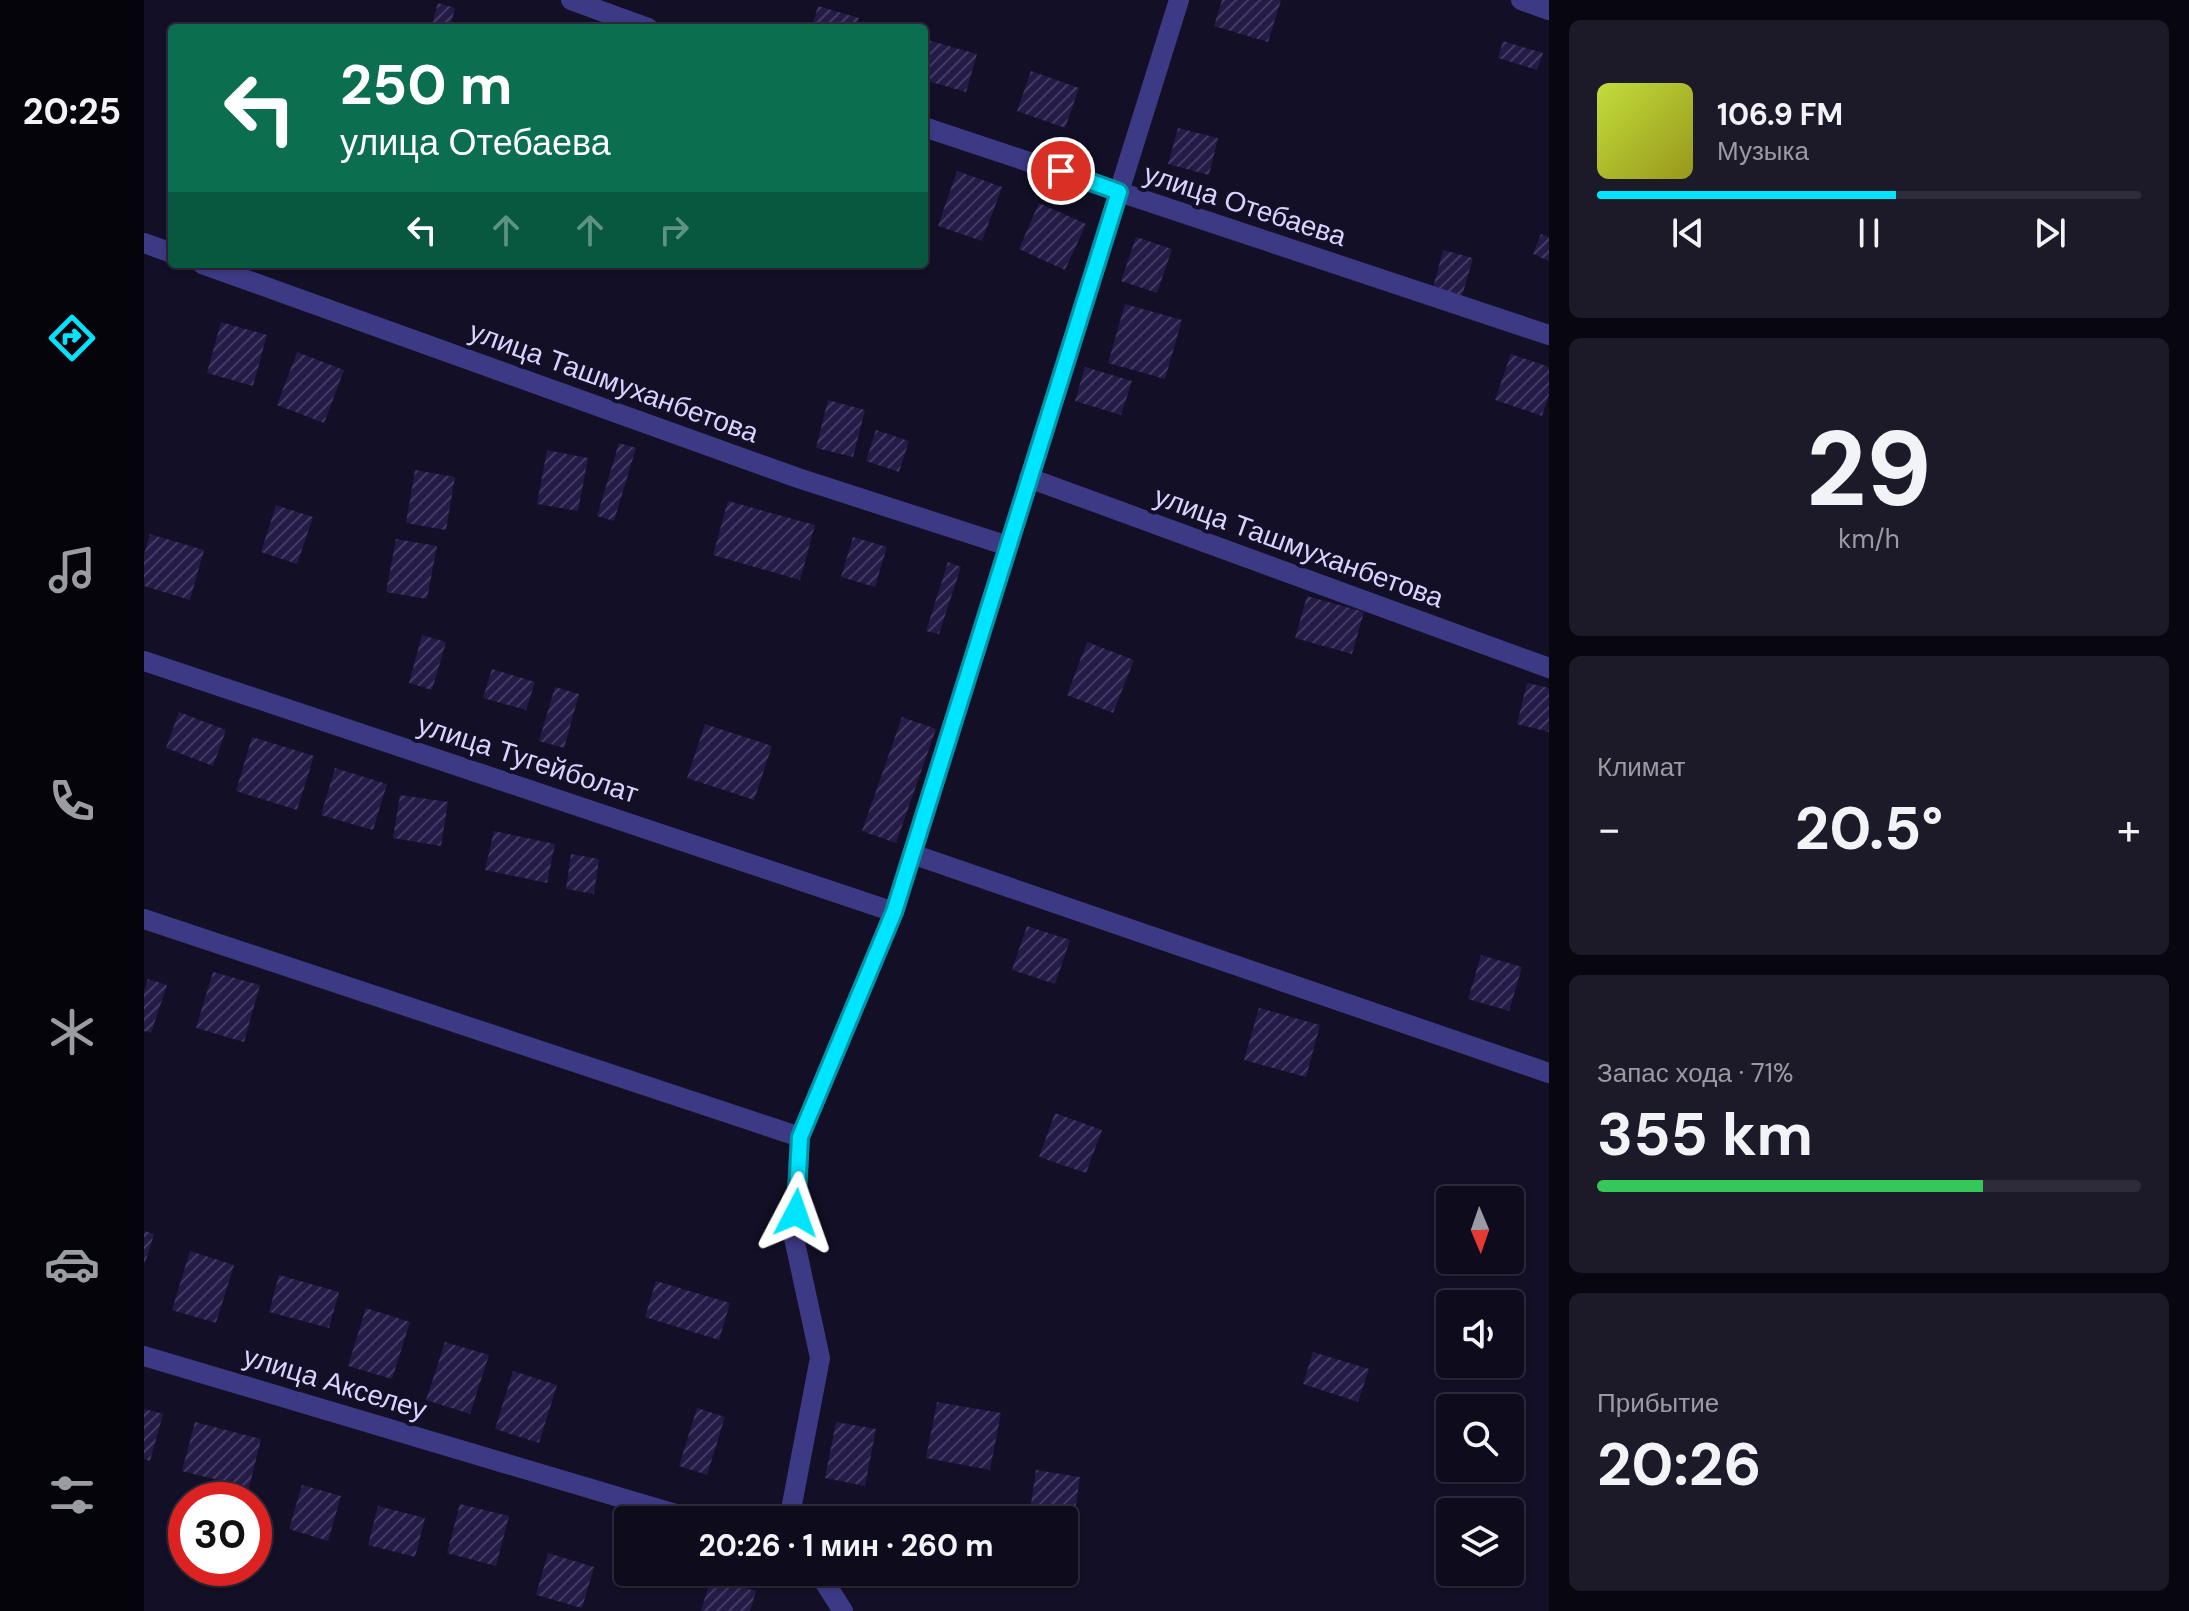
<!DOCTYPE html>
<html lang="ru">
<head>
<meta charset="utf-8">
<style>
	:root { --surface:#0e0b1c; --page:#1c1929; --text:#f1f3f6; --muted:#9b9ba3; --line:#2e2b3b; --accent:#00e5ff }
	body { margin:0; font-family:"DM Sans",sans-serif; background:var(--page); color:var(--text); height:100vh; display:flex; flex-direction:column; font-size:30px; white-space:nowrap }
	* { box-sizing:border-box; margin:0 }
	p { font-size:26px; color:var(--muted) }
	.icon { flex:none; width:44px; height:44px; fill:none; stroke:currentColor; stroke-width:2; stroke-linecap:round; stroke-linejoin:round }
	.map { position:relative; flex:1; overflow:hidden }
	.drawer { display:flex; flex-direction:column; gap:20px; padding:20px; background:#08060f; width:640px }
	.drawer>* { flex:none }
	.guide { position:absolute; left:24px; top:24px; width:760px; height:244px; border-radius:8px; box-shadow:0 2px 6px #0004,0 0 0 2px var(--line); background:#0b6e4f; color:#fff; overflow:hidden }
	.needle { width:52px; rotate:178deg }
	.fabs { position:absolute; left:1292px; top:1186px; display:grid; gap:16px }
	.fabs a { display:grid; place-items:center; width:88px; height:88px; border-radius:8px; background:var(--surface); box-shadow:0 2px 6px #0004,0 0 0 2px var(--line); font-size:40px }
	.speed { position:absolute; left:24px; top:1482px; display:flex; gap:16px; font-size:40px; font-weight:700; text-align:center }
	.speed>* { display:grid; place-content:center; width:104px; height:104px; border-radius:50%; background:var(--surface); box-shadow:0 2px 6px #0004,0 0 0 2px var(--line); line-height:1 }
	.speed .limit { border:12px solid #d22; background:#fff; color:#111 }
	.pin { position:absolute; display:grid; place-items:center; width:68px; height:68px; color:#fff; margin:-34px; border:4px solid #fff; border-radius:50%; box-shadow:0 2px 8px #0007 }
	.me { position:absolute; width:88px; margin:-44px; rotate:4deg; stroke-linejoin:round; filter:drop-shadow(0 0 6px #0008) }
	.turn { display:flex; align-items:center; gap:28px; height:168px; padding:0 40px; font-size:36px }
	.turn .icon { width:104px; height:104px; stroke-width:2.5 }
	.turn b { display:block; font-size:56px; line-height:68px }
	.lanes { display:flex; align-items:center; height:76px; padding:0 40px; background:#0003; justify-content:center; gap:40px; direction:ltr }
	.lanes .off { opacity:.35 }
	.big { font-size:60px; font-weight:700; line-height:1.1 }
	.drawer .tile { flex:1; display:flex; flex-direction:column; justify-content:center; gap:12px; min-width:0; padding:0 28px; border-radius:12px; background:var(--page) }
	.drawer .dial { align-items:center; gap:0 }
	.dial b { font-size:104px; line-height:1 }
	.song { display:flex; align-items:center; gap:24px }
	.cover { width:96px; height:96px; border-radius:12px; background:linear-gradient(135deg,hsl(70 70% 55%),hsl(60 70% 35%)) }
	.played { height:8px; border-radius:4px; background:linear-gradient(90deg,var(--accent) 55%,var(--line) 55%) }
	.keys { display:flex; justify-content:space-around; direction:ltr }
	.heat { display:flex; justify-content:space-between; align-items:center; font-size:44px; direction:ltr }
	.charge { height:12px; border-radius:6px; background:linear-gradient(90deg,#34c759 71%,var(--line) 0) }
	.trip { position:absolute; left:470px; top:1506px; width:464px; height:80px; border-radius:8px; background:var(--surface); box-shadow:0 2px 6px #0004,0 0 0 2px var(--line); font-weight:700; line-height:80px; text-align:center }
	main { display:flex; flex:1; min-height:0 }
	.tab-bar { display:flex; flex-direction:column; width:144px; justify-content:space-around; align-items:center; background:#06040b; color:var(--muted) }
	.tab-bar .icon { width:56px; height:56px }
	.tab-bar .on { color:var(--accent) }
	.tab-bar b { font-size:36px; color:var(--text) }
	.map>svg:first-child { display:block }
</style>
</head>
<body>
<main>
<nav class="tab-bar">
<b>20:25</b>
<svg class="icon on" aria-label="directions" viewBox="0 0 24 24"><path d="M12 3l9 9-9 9-9-9zM9 14v-3h6M13 9l2 2-2 2"/></svg>
<svg class="icon" aria-label="music" viewBox="0 0 24 24"><path d="M9 18V5l10-2v13"/><circle cx="6" cy="18" r="3"/><circle cx="16" cy="16" r="3"/></svg>
<svg class="icon" aria-label="phone" viewBox="0 0 24 24"><path d="M5 4h4l2 5-3 2q2 4 5 5l2-3 5 2v4C11 20 4 13 5 4z"/></svg>
<svg class="icon" aria-label="climate" viewBox="0 0 24 24"><path d="M12 3v18M4 7l16 10M4 17L20 7"/></svg>
<svg class="icon" aria-label="car" viewBox="0 0 24 24"><path d="M5 17H2v-5l4-1 3-4h7l3 4 3 1v5h-3M9 17h6M6 11h13"/><circle cx="7" cy="17" r="2"/><circle cx="17" cy="17" r="2"/></svg>
<svg class="icon" aria-label="filters" viewBox="0 0 24 24"><path d="M4 7h16M4 17h16"/><circle cx="9" cy="7" r="2"/><circle cx="15" cy="17" r="2"/></svg>
</nav>
<div class="map">
<svg width="1405" height="1611" viewBox="0 0 1405 1611">
	<defs>
		<pattern id="building-hatch" width="6" height="6" patternUnits="userSpaceOnUse" patternTransform="scale(2)"><rect width="6" height="6" fill="#241b47"/><path d="M-1 1l2-2M0 6l6-6M5 7l2-2" fill="none" stroke="#433b63"/></pattern>
	</defs>
	<rect width="100%" height="100%" fill="#130f26"/>
	<!-- building -->
	<g fill="url(#building-hatch)">
		<path d="M1078 0H1137L1124 42 1070 26Z"/>
		<path d="M294 3 311 8 306 28H287Z"/>
		<path d="M674 6 715 18 712 28H668Z"/>
		<path d="M780 39 833 54 822 92 780 80Z"/>
		<path d="M1359 41 1399 53 1393 70 1354 58Z"/>
		<path d="M887 71 935 88 921 128 873 111Z"/>
		<path d="M1034 128 1074 138 1065 175 1024 164Z"/>
		<path d="M813 171 858 187 838 241 794 226Z"/>
		<path d="M895 203 942 224 921 270 875 249Z"/>
		<path d="M1397 234 1405 237V261L1389 254Z"/>
		<path d="M992 237 1028 249 1013 293 977 281Z"/>
		<path d="M1299 250 1329 258 1318 296 1289 288Z"/>
		<path d="M981 304 1038 320 1021 379 964 363Z"/>
		<path d="M77 322 123 335 109 386 63 373Z"/>
		<path d="M153 352 200 370 180 423 133 405Z"/>
		<path d="M1367 354 1405 367V395L1398 416 1351 400Z"/>
		<path d="M941 367 988 381 977 415 931 401Z"/>
		<path d="M684 400 721 410 709 457 672 448Z"/>
		<path d="M732 430 765 441 755 472 722 461Z"/>
		<path d="M475 443 492 448 470 521 453 516Z"/>
		<path d="M403 450 444 458 434 511 393 504Z"/>
		<path d="M271 470 311 477 302 530 262 523Z"/>
		<path d="M584 501 671 525 656 580 569 555Z"/>
		<path d="M132 505 169 517 153 564 117 552Z"/>
		<path d="M6 534 60 550 46 600 0 586V555Z"/>
		<path d="M709 537 743 547 731 587 697 577Z"/>
		<path d="M252 539 293 546 283 599 242 592Z"/>
		<path d="M804 562 817 567 795 634 782 631Z"/>
		<path d="M1163 596 1220 612 1208 654 1151 638Z"/>
		<path d="M278 635 302 642 288 690 265 683Z"/>
		<path d="M943 642 990 660 969 713 923 695Z"/>
		<path d="M348 669 391 682 382 710 339 698Z"/>
		<path d="M1383 683 1405 688V732L1373 724Z"/>
		<path d="M411 687 435 694 420 748 395 741Z"/>
		<path d="M35 712 82 730 69 766 22 748Z"/>
		<path d="M758 717 792 729 752 843 718 831Z"/>
		<path d="M561 724 628 746 610 800 543 778Z"/>
		<path d="M108 737 170 756 153 810 92 791Z"/>
		<path d="M191 768 243 784 229 830 177 815Z"/>
		<path d="M256 795 304 802 297 846 249 838Z"/>
		<path d="M350 831 411 844 403 883 341 870Z"/>
		<path d="M427 854 455 859 450 894 422 889Z"/>
		<path d="M883 926 926 940 911 984 868 970Z"/>
		<path d="M1337 955 1378 967 1365 1011 1324 999Z"/>
		<path d="M69 972 116 985 100 1042 52 1028Z"/>
		<path d="M4 979 23 985 7 1033 0 1031V992Z"/>
		<path d="M1115 1008 1176 1025 1162 1077 1100 1060Z"/>
		<path d="M911 1113 958 1130 942 1173 895 1157Z"/>
		<path d="M0 1231 10 1234 1 1263H0Z"/>
		<path d="M46 1251 90 1265 72 1323 28 1310Z"/>
		<path d="M135 1275 195 1292 185 1328 125 1312Z"/>
		<path d="M512 1281 586 1303 575 1340 501 1317Z"/>
		<path d="M222 1308 266 1322 248 1379 204 1366Z"/>
		<path d="M301 1342 345 1355 326 1414 282 1400Z"/>
		<path d="M1169 1352 1225 1369 1214 1402 1159 1384Z"/>
		<path d="M369 1371 413 1385 395 1443 351 1429Z"/>
		<path d="M793 1402 857 1413 846 1470 782 1458Z"/>
		<path d="M553 1408 581 1417 563 1475 535 1466Z"/>
		<path d="M0 1409 19 1414 6 1461 0 1459Z"/>
		<path d="M51 1422 117 1439 105 1488 38 1471Z"/>
		<path d="M692 1422 732 1429 721 1486 681 1478Z"/>
		<path d="M892 1470 936 1477 931 1511 887 1504Z"/>
		<path d="M158 1485 197 1496 184 1541 145 1529Z"/>
		<path d="M316 1504 365 1516 352 1566 303 1553Z"/>
		<path d="M234 1506 281 1518 271 1557 224 1545Z"/>
		<path d="M404 1553 450 1567 438 1608 392 1595Z"/>
		<path d="M567 1578 612 1591 606 1611H557Z"/>
	</g>
	<g fill="none" stroke-linecap="round" stroke-linejoin="round">
		<!-- minor -->
		<g stroke="#3d3a85" stroke-width="20">
			<path d="M427 0 504 28"/>
			<path d="M1377 0 1405 10"/>
			<path d="M780 127 1405 335"/>
			<path d="M0 243 28 253"/>
			<path d="M58 264 654 478 864 546"/>
			<path d="M885 478 1405 668"/>
			<path d="M0 661 750 912"/>
			<path d="M768 854 1405 1073"/>
			<path d="M0 919 656 1137"/>
			<path d="M0 1356 552 1520"/>
			<path d="M645 1520 676 1358 650 1238 656 1137 750 912 1035 0"/>
			<path d="M674 1572 699 1611"/>
		</g>
	</g>
	<g fill="none" stroke-linecap="round" stroke-linejoin="round">
		<defs>
			<path id="route" d="M652 1213 656 1137 750 912 975 192 917 171"/>
		</defs>
		<!-- route casing -->
		<use href="#route" stroke="#0095a6" stroke-width="20"/>
		<!-- route -->
		<use href="#route" stroke="#00e5ff" stroke-width="14"/>
	</g>
	<g text-anchor="middle" dominant-baseline="central" stroke-width="8" stroke-linejoin="round" paint-order="stroke">
		<!-- street labels -->
		<g font-size="28" fill="#d9d4ff" stroke="#130f26">
			<text transform="translate(1101 205) rotate(18)">улица Отебаева</text>
			<text transform="translate(470 382) rotate(20)">улица Ташмуханбетова</text>
			<text transform="translate(1155 547) rotate(20)">улица Ташмуханбетова</text>
			<text transform="translate(384 759) rotate(18)">улица Тугейболат</text>
			<text transform="translate(191 1383) rotate(17)">улица Акселеу</text>
		</g>
	</g>
</svg>
<div class="fabs">
<a><svg class="needle" viewBox="-14 -14 28 28"><path d="M0-13l5 13h-10z" fill="#e53935"/><path d="M0 13l5-13h-10z" fill="#9b9ba3"/></svg></a>
<a><svg class="icon" aria-label="sound" viewBox="0 0 24 24"><path d="M4 9h4l5-4v14l-5-4H4zM17 9q2 3 0 6"/></svg></a>
<a><svg class="icon" aria-label="search" viewBox="0 0 24 24"><circle cx="10" cy="10" r="6"/><path d="M15 15l6 6"/></svg></a>
<a><svg class="icon" aria-label="layers" viewBox="0 0 24 24"><path d="M12 4l9 5-9 5-9-5zM3 14l9 5 9-5"/></svg></a>
</div>
<div class="speed"><div class="limit">30</div></div>
<div class="pin" style="left:917px;top:171px;background:#d93025"><svg class="icon" aria-label="arrive" viewBox="0 0 24 24"><path d="M6 21V4h12l-3 4 3 4H6"/></svg></div>
<svg class="me" style="left:652px;top:1213px" viewBox="-20 -20 40 40"><path d="M0-17L14 15 0 8-14 15z" fill="#00e5ff" stroke="#fff" stroke-width="4"/></svg>
<div class="trip">20:26 · 1 мин · 260 m</div>
<div class="guide">
<div class="turn"><svg class="icon" aria-label="left" viewBox="0 0 24 24"><path d="M17 20v-9H6M10 6l-5 5 5 5"/></svg><div><b>250 m</b>улица Отебаева</div></div>
<div class="lanes"><svg class="icon" aria-label="left" viewBox="0 0 24 24"><path d="M17 20v-9H6M10 6l-5 5 5 5"/></svg><svg class="icon off" aria-label="ahead" viewBox="0 0 24 24"><path d="M12 20V5M6 11l6-6 6 6"/></svg><svg class="icon off" aria-label="ahead" viewBox="0 0 24 24"><path d="M12 20V5M6 11l6-6 6 6"/></svg><svg class="icon off" aria-label="right" viewBox="0 0 24 24"><path d="M7 20v-9h11M14 6l5 5-5 5"/></svg></div>
</div>
</div>
<section class="drawer">
<div class="tile">
<div class="song"><i class="cover"></i><div><b>106.9 FM</b><p>Музыка</p></div></div>
<div class="played"></div>
<div class="keys"><svg class="icon" aria-label="previous" viewBox="0 0 24 24"><path d="M18 5L8 12l10 7zM5 5v14"/></svg><svg class="icon" aria-label="pause" viewBox="0 0 24 24"><path d="M8 5v14M16 5v14"/></svg><svg class="icon" aria-label="next" viewBox="0 0 24 24"><path d="M6 5l10 7-10 7zM19 5v14"/></svg></div>
</div>
<div class="tile dial"><b>29</b><p>km/h</p></div>
<div class="tile"><p>Климат</p>
<div class="heat"><a>−</a><b class="big">20.5°</b><a>+</a></div>
</div>
<div class="tile"><p>Запас хода · 71%</p><b class="big">355 km</b><div class="charge"></div></div>
<div class="tile"><p>Прибытие</p><b class="big">20:26</b></div>
</section>
</main>
</body>
</html>
